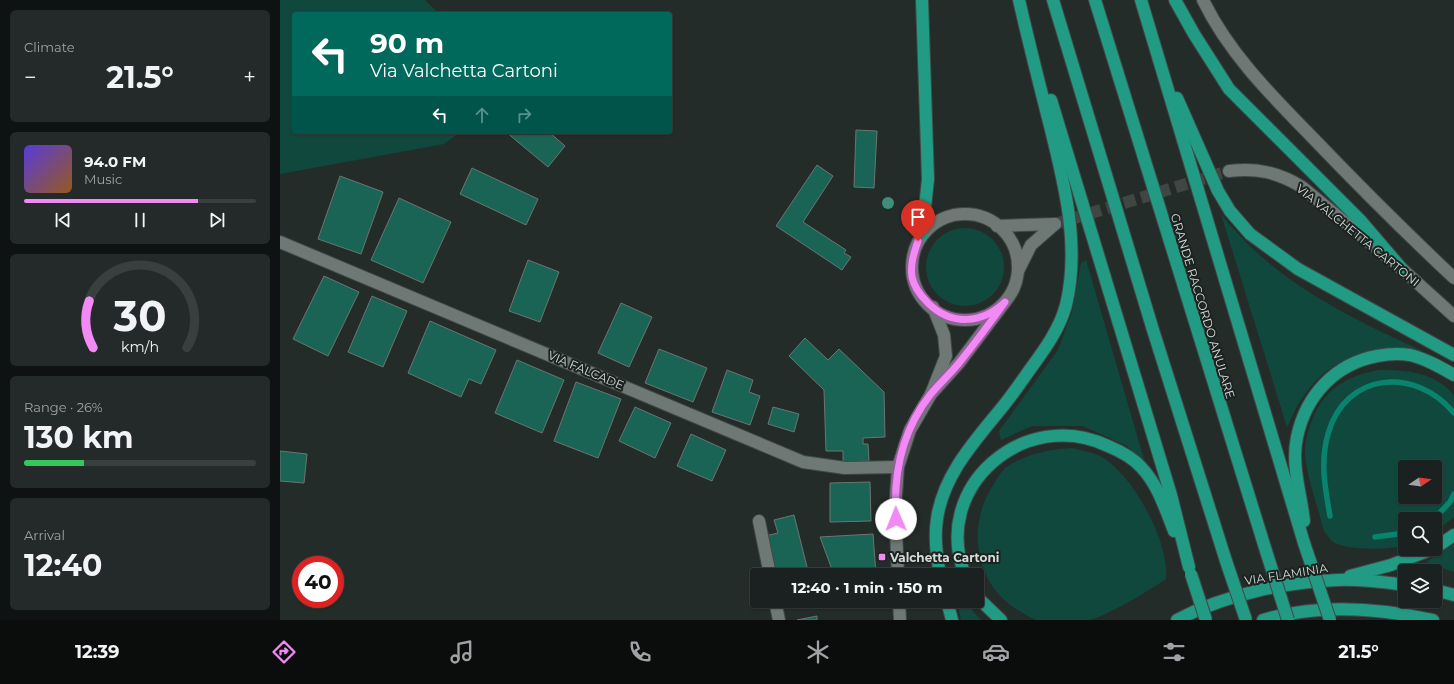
<!DOCTYPE html>
<html lang="en">
<head>
<meta charset="utf-8">
<style>
	:root { --surface:#1b2120; --page:#242929; --text:#f1f3f6; --muted:#a0a3a5; --line:#393e3e; --accent:#f18af4 }
	body { margin:0; font-family:Montserrat,sans-serif; background:var(--page); color:var(--text); height:100vh; display:flex; flex-direction:column; font-size:15px; white-space:nowrap }
	* { box-sizing:border-box; margin:0 }
	p { font-size:13px; color:var(--muted) }
	.icon { flex:none; width:22px; height:22px; fill:none; stroke:currentColor; stroke-width:2; stroke-linecap:round; stroke-linejoin:round }
	.map { position:relative; flex:1; overflow:hidden }
	.sheet { display:flex; flex-direction:column; gap:10px; padding:10px; background:#0f1212; width:280px }
	.sheet>* { flex:none }
	.banner { position:absolute; left:12px; top:12px; width:380px; height:122px; border-radius:4px; box-shadow:0 1px 3px #0004,0 0 0 1px var(--line); background:#00695c; color:#fff; overflow:hidden }
	.needle { width:26px; rotate:77deg }
	.tools { position:absolute; left:1118px; top:460px; display:grid; gap:8px }
	.tools a { display:grid; place-items:center; width:44px; height:44px; border-radius:4px; background:var(--surface); box-shadow:0 1px 3px #0004,0 0 0 1px var(--line); font-size:20px }
	.speed { position:absolute; left:12px; top:556px; display:flex; gap:8px; font-size:20px; font-weight:700; text-align:center }
	.speed>* { display:grid; place-content:center; width:52px; height:52px; border-radius:50%; background:var(--surface); box-shadow:0 1px 3px #0004,0 0 0 1px var(--line); line-height:1 }
	.speed .limit { border:6px solid #d22; background:#fff; color:#111 }
	.pin { position:absolute; display:grid; place-items:center; width:34px; height:34px; color:#fff; margin:-41px -17px; border-radius:50% 50% 50% 0; rotate:-45deg; box-shadow:0 0 4px #0007 }
	.pin .icon { rotate:45deg }
	.me { position:absolute; width:44px; margin:-22px; rotate:359deg; stroke-linejoin:round; filter:drop-shadow(0 0 3px #0008) }
	.turn { display:flex; align-items:center; gap:14px; height:84px; padding:0 12px; font-size:18px }
	.turn .icon { width:52px; height:52px; stroke-width:2.5 }
	.turn b { display:block; font-size:28px; line-height:34px }
	.lanes { display:flex; align-items:center; height:38px; padding:0 12px; background:#0003; justify-content:center; gap:20px; direction:ltr }
	.lanes .off { opacity:.35 }
	.big { font-size:30px; font-weight:700; line-height:1.1 }
	.sheet .widget { flex:1; display:flex; flex-direction:column; justify-content:center; gap:6px; min-width:0; padding:0 14px; border-radius:6px; background:var(--page) }
	.sheet .dial { align-items:center; gap:0 }
	.dial svg { height:104px; overflow:visible; fill:none; stroke:var(--line); stroke-width:7; stroke-linecap:round; text-anchor:middle }
	.dial text { fill:var(--text); stroke:none }
	.song { display:flex; align-items:center; gap:12px }
	.cover { width:48px; height:48px; border-radius:6px; background:linear-gradient(135deg,hsl(250 70% 55%),hsl(30 70% 35%)) }
	.played { height:4px; border-radius:2px; background:linear-gradient(90deg,var(--accent) 75%,var(--line) 75%) }
	.keys { display:flex; justify-content:space-around; direction:ltr }
	.heat { display:flex; justify-content:space-between; align-items:center; font-size:22px; direction:ltr }
	.charge { height:6px; border-radius:3px; background:linear-gradient(90deg,#34c759 26%,var(--line) 0) }
	.trip { position:absolute; left:470px; top:568px; width:234px; height:40px; border-radius:4px; background:var(--surface); box-shadow:0 1px 3px #0004,0 0 0 1px var(--line); font-weight:700; line-height:40px; text-align:center }
	.dock { display:flex; height:64px; justify-content:space-around; align-items:center; background:#0b0d0d; color:var(--muted) }
	.dock .icon { width:28px; height:28px }
	.dock .on { color:var(--accent) }
	.dock b { font-size:18px; color:var(--text) }
	main { display:flex; flex:1; min-height:0 }
	.map>svg:first-child { display:block }
</style>
</head>
<body>
<main>
<section class="sheet">
<div class="widget"><p>Climate</p>
<div class="heat"><a>−</a><b class="big">21.5°</b><a>+</a></div>
</div>
<div class="widget">
<div class="song"><i class="cover"></i><div><b>94.0 FM</b><p>Music</p></div></div>
<div class="played"></div>
<div class="keys"><svg class="icon" aria-label="previous" viewBox="0 0 24 24"><path d="M18 5L8 12l10 7zM5 5v14"/></svg><svg class="icon" aria-label="pause" viewBox="0 0 24 24"><path d="M8 5v14M16 5v14"/></svg><svg class="icon" aria-label="next" viewBox="0 0 24 24"><path d="M6 5l10 7-10 7zM19 5v14"/></svg></div>
</div>
<div class="widget dial"><svg viewBox="0 0 100 80">
<path d="M14 69A42 42 0 1 1 86 69"/>
<path d="M14 69A42 42 0 0 1 11 33" stroke="#f18af4"/>
<text x="50" y="56" font-size="32" font-weight="700">30</text>
<text x="50" y="72" font-size="11">km/h</text>
</svg></div>
<div class="widget"><p>Range · 26%</p><b class="big">130 km</b><div class="charge"></div></div>
<div class="widget"><p>Arrival</p><b class="big">12:40</b></div>
</section>
<div class="map">
<svg width="1174" height="620" viewBox="0 0 1174 620">
	<rect width="100%" height="100%" fill="#242c2a"/>
	<!-- green -->
	<g fill="#10483d" fill-rule="evenodd">
		<path d="M0 0H145L159 14H14V132H180L164 144 0 174Z"/>
		<path d="M941 214C992 280 1068 317 1143 351 1092 348 1054 352 1023 397 1016 406 1012 418 1007 427Z"/>
		<circle cx="685" cy="267" r="39"/>
		<path d="M806 260 865 463 847 446 803 426H752L721 440 719 431 778 350 792 312 801 263Z"/>
		<path d="M1099 370C1127 370 1154 372 1174 395V517L1155 532V519H1125V545C1110 550 1072 550 1057 544 1051 542 1048 536 1044 531 1038 507 1028 481 1025 456 1024 445 1027 434 1031 423 1043 390 1065 376 1099 370ZM1125 467H1155V497H1125Z"/>
		<path d="M792 448C800 450 810 452 818 455 852 471 890 543 886 579 872 589 824 618 808 620 799 620 764 620 756 620 751 618 745 614 740 611 700 590 688 538 706 498 710 490 721 470 728 466 749 453 768 450 792 448Z"/>
		<path d="M1174 544V572L1146 562Z"/>
		<path d="M677 601H684L701 620H681Z"/>
	</g>
	<g fill="none" stroke-linecap="round" stroke-linejoin="round">
		<!-- stream -->
		<g stroke="#0a836e" stroke-width="5.5">
			<path d="M1050 516C1045 488 1040 462 1048 434 1065 372 1135 366 1174 413"/>
			<path d="M1154 519 1170 502 1174 494"/>
			<path d="M1095 537 1125 533"/>
		</g>
	</g>
	<!-- building -->
	<g fill="#1a6455" stroke="#6b7572">
		<path d="M576 130 597 131 594 188 574 187Z"/>
		<path d="M226 132H269L285 146 268 167Z"/>
		<path d="M537 165 553 176 523 222 566 250 564 253 571 257 562 270 496 226Z"/>
		<path d="M192 168 258 199 246 225 180 194Z"/>
		<path d="M60 176 103 192 81 254 38 239Z"/>
		<path d="M119 198 171 222 143 283 91 260Z"/>
		<path d="M248 260 279 272 260 322 229 311Z"/>
		<path d="M44 276 79 292 48 356 13 339Z"/>
		<path d="M92 296 127 311 103 367 68 352Z"/>
		<path d="M341 303 372 317 349 367 318 353Z"/>
		<path d="M150 321 216 350 201 384 189 379 181 397 128 373Z"/>
		<path d="M525 338 548 360 559 349 604 392 605 437 583 438V444H588L589 461 563 462V451H546L544 390 509 356Z"/>
		<path d="M379 349 427 368 413 402 365 383Z"/>
		<path d="M237 360 284 380 262 433 215 413Z"/>
		<path d="M447 370 473 380 469 392 480 396 470 425 432 412Z"/>
		<path d="M296 382 341 399 318 458 274 441Z"/>
		<path d="M355 407 391 423 375 458 339 441Z"/>
		<path d="M493 407 519 414 514 432 488 424Z"/>
		<path d="M411 434 446 450 432 481 397 466Z"/>
		<path d="M0 451 27 454 24 483 0 481Z"/>
		<path d="M590 482 591 521 550 522V483Z"/>
		<path d="M514 515 529 575H494L485 536 498 533 494 520Z"/>
		<path d="M593 534 596 575H554L540 537Z"/>
		<path d="M537 616V620H517Z"/>
	</g>
	<g fill="none" stroke-linecap="round" stroke-linejoin="round">
		<!-- secondary-tunnel -->
		<path stroke="#3f4644" stroke-width="12" stroke-dasharray="12 6" stroke-linecap="butt" d="M775 224 949 171"/>
		<defs>
			<g id="street">
				<path d="M923 0C948 52 990 94 1030 135 1077 184 1125 232 1174 278"/>
				<path d="M0 242 523 462 565 468 618 467"/>
				<path d="M651 394 679 363 725 302"/>
				<path d="M479 521 490 575"/>
				<path d="M495 601 499 620"/>
			</g>
			<g id="secondary">
				<path d="M949 171C977 168 998 172 1022 187L1122 269 1174 316"/>
				<circle cx="685" cy="267" r="53"/>
				<path d="M717 226 775 224"/>
				<path d="M738 271 751 245 775 224"/>
				<path d="M618 575 615 510 618 467 630 430 651 394 666 356 664 335 653 307"/>
				<path d="M619 601 620 620"/>
			</g>
			<g id="highway">
				<path d="M773 0 873 330 946 561"/>
				<path d="M815 0 986 551"/>
				<path d="M861 0 1024 543"/>
				<path d="M895 0 914 34 949 89 1080 220 1122 269"/>
				<path d="M897 98 938 191 950 211 970 234 1018 269 1174 355"/>
				<path d="M771 100 891 495 909 567"/>
				<path d="M642 235 648 179 642 0"/>
				<path d="M1024 521C1021 493 1011 466 1017 437 1026 395 1055 364 1097 356 1107 354 1119 353 1130 355 1146 359 1160 367 1174 375"/>
				<path d="M1155 548 1174 535"/>
				<path d="M660 575C657 557 654 538 657 519 663 476 693 443 720 410 731 397 741 382 751 368 765 349 780 328 786 305 801 244 783 178 768 118 758 79 748 39 739 0"/>
				<path d="M685 575C650 487 745 406 828 446 840 451 852 457 861 467 878 485 885 508 894 531"/>
				<path d="M1070 576 1111 565 1153 549"/>
				<path d="M1155 590 1174 595"/>
				<path d="M697 597 721 620"/>
				<path d="M667 601 672 620"/>
				<path d="M897 620C944 595 1005 582 1058 580 1080 579 1103 582 1125 585"/>
				<path d="M983 620C1037 604 1098 608 1153 620"/>
			</g>
		</defs>
		<!-- street casing -->
		<use href="#street" stroke="#414846" stroke-width="14"/>
		<!-- secondary casing -->
		<use href="#secondary" stroke="#414846" stroke-width="14"/>
		<!-- highway casing -->
		<use href="#highway" stroke="#414846" stroke-width="14"/>
		<!-- street -->
		<use href="#street" stroke="#6e7875" stroke-width="12"/>
		<!-- secondary -->
		<use href="#secondary" stroke="#6e7875" stroke-width="12"/>
		<!-- highway -->
		<use href="#highway" stroke="#219b84" stroke-width="12"/>
		<defs>
			<g id="highway-bridge">
				<path d="M1024 543 1050 620"/>
				<path d="M986 551 1008 620"/>
				<path d="M946 561 966 620"/>
				<path d="M911 574 926 620"/>
			</g>
		</defs>
		<!-- highway-bridge casing -->
		<use href="#highway-bridge" stroke="#414846" stroke-width="14" stroke-linecap="butt"/>
		<!-- highway-bridge -->
		<use href="#highway-bridge" stroke="#219b84" stroke-width="12"/>
	</g>
	<!-- trees -->
	<circle fill="#408d7c" cx="608" cy="203" r="6"/>
	<g fill="none" stroke-linecap="round" stroke-linejoin="round">
		<defs>
			<path id="route" d="M616 519C613 475 622 431 650 395 659 384 670 374 679 363 695 343 710 323 725 302 702 324 671 326 648 303 641 296 634 288 632 277 630 264 634 253 638 241"/>
		</defs>
		<!-- route casing -->
		<use href="#route" stroke="#9d5a9f" stroke-width="10"/>
		<!-- route -->
		<use href="#route" stroke="#f18af4" stroke-width="7"/>
	</g>
	<!-- markers -->
	<rect fill="#f18af4" stroke="#1a2320" stroke-width="1.5" x="598" y="553" width="8" height="8" rx="2"/>
	<g text-anchor="middle" dominant-baseline="central" stroke-width="4" stroke-linejoin="round" paint-order="stroke">
		<!-- street labels -->
		<g font-size="12" fill="#d6dbda" stroke="#1a2320">
			<text transform="translate(1078 235) rotate(39)">VIA VALCHETTA CARTONI</text>
			<text transform="translate(923 306) rotate(73)">GRANDE RACCORDO ANULARE</text>
			<text transform="translate(306 370) rotate(23)">VIA FALCADE</text>
			<text transform="translate(1006 574) rotate(-9)">VIA FLAMINIA</text>
		</g>
		<!-- poi labels -->
		<g font-size="12" font-weight="bold" fill="#d6dbda" stroke="#1a2320" text-anchor="start">
			<text x="610" y="557">Valchetta Cartoni</text>
		</g>
	</g>
</svg>
<div class="tools">
<a><svg class="needle" viewBox="-14 -14 28 28"><path d="M0-13l5 13h-10z" fill="#e53935"/><path d="M0 13l5-13h-10z" fill="#a0a3a5"/></svg></a>
<a><svg class="icon" aria-label="search" viewBox="0 0 24 24"><circle cx="10" cy="10" r="6"/><path d="M15 15l6 6"/></svg></a>
<a><svg class="icon" aria-label="layers" viewBox="0 0 24 24"><path d="M12 4l9 5-9 5-9-5zM3 14l9 5 9-5"/></svg></a>
</div>
<div class="speed"><div class="limit">40</div></div>
<div class="pin" style="left:638px;top:241px;background:#d93025"><svg class="icon" aria-label="arrive" viewBox="0 0 24 24"><path d="M6 21V4h12l-3 4 3 4H6"/></svg></div>
<svg class="me" style="left:616px;top:519px" viewBox="-20 -20 40 40"><circle r="19" fill="#fff"/><path d="M0-13L10 11 0 6-10 11z" fill="#f18af4"/></svg>
<div class="trip">12:40 · 1 min · 150 m</div>
<div class="banner">
<div class="turn"><svg class="icon" aria-label="left" viewBox="0 0 24 24"><path d="M17 20v-9H6M10 6l-5 5 5 5"/></svg><div><b>90 m</b>Via Valchetta Cartoni</div></div>
<div class="lanes"><svg class="icon" aria-label="left" viewBox="0 0 24 24"><path d="M17 20v-9H6M10 6l-5 5 5 5"/></svg><svg class="icon off" aria-label="ahead" viewBox="0 0 24 24"><path d="M12 20V5M6 11l6-6 6 6"/></svg><svg class="icon off" aria-label="right" viewBox="0 0 24 24"><path d="M7 20v-9h11M14 6l5 5-5 5"/></svg></div>
</div>
</div>
</main>
<nav class="dock">
<b>12:39</b>
<svg class="icon on" aria-label="directions" viewBox="0 0 24 24"><path d="M12 3l9 9-9 9-9-9zM9 14v-3h6M13 9l2 2-2 2"/></svg>
<svg class="icon" aria-label="music" viewBox="0 0 24 24"><path d="M9 18V5l10-2v13"/><circle cx="6" cy="18" r="3"/><circle cx="16" cy="16" r="3"/></svg>
<svg class="icon" aria-label="phone" viewBox="0 0 24 24"><path d="M5 4h4l2 5-3 2q2 4 5 5l2-3 5 2v4C11 20 4 13 5 4z"/></svg>
<svg class="icon" aria-label="climate" viewBox="0 0 24 24"><path d="M12 3v18M4 7l16 10M4 17L20 7"/></svg>
<svg class="icon" aria-label="car" viewBox="0 0 24 24"><path d="M5 17H2v-5l4-1 3-4h7l3 4 3 1v5h-3M9 17h6M6 11h13"/><circle cx="7" cy="17" r="2"/><circle cx="17" cy="17" r="2"/></svg>
<svg class="icon" aria-label="filters" viewBox="0 0 24 24"><path d="M4 7h16M4 17h16"/><circle cx="9" cy="7" r="2"/><circle cx="15" cy="17" r="2"/></svg>
<b>21.5°</b>
</nav>
</body>
</html>
